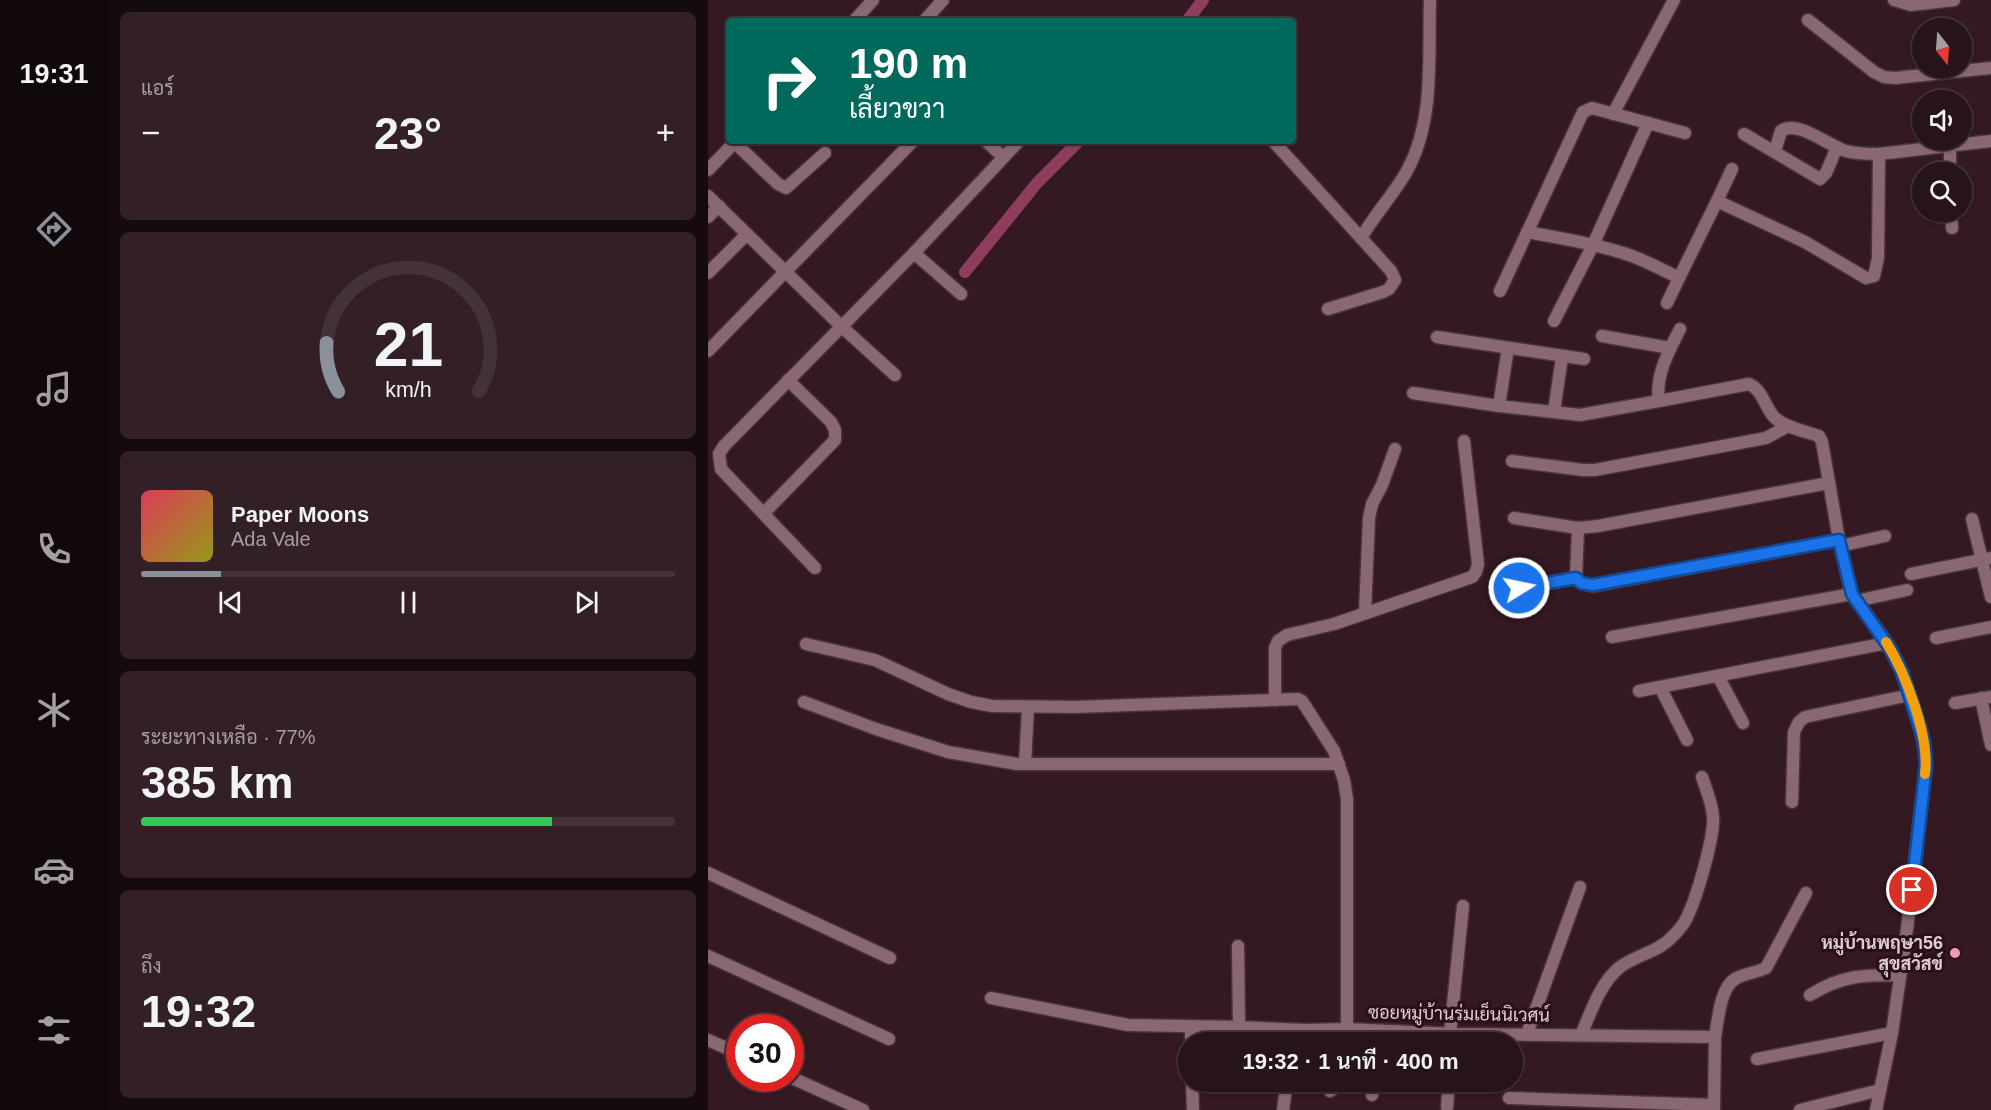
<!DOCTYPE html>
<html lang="th">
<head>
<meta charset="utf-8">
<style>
	:root { --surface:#27131a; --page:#332027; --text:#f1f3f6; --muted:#a49ea2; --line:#433239; --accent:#8c9099 }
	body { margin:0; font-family:Helvetica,Sarabun,sans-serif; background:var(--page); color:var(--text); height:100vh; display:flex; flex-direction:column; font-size:22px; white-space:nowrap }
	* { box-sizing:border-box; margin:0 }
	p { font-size:20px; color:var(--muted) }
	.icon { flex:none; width:33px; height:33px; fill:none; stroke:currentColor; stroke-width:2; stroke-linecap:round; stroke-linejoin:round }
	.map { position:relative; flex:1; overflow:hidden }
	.panel { display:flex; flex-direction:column; gap:12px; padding:12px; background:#150a0e; width:600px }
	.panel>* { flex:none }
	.guide { position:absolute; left:18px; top:18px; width:570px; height:126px; border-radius:6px; box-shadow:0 2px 4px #0004,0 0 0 2px var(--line); background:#00695c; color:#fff; overflow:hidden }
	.needle { width:39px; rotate:163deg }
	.fabs { position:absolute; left:1204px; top:18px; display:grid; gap:12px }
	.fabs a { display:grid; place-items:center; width:60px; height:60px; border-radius:50%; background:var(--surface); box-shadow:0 2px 4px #0004,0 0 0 2px var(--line); font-size:30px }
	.speed { position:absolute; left:18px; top:1014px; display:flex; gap:12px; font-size:30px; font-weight:700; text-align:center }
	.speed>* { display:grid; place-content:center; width:78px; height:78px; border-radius:50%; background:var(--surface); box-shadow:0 2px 4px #0004,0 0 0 2px var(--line); line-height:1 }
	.speed .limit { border:9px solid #d22; background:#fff; color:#111 }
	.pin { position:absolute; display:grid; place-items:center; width:51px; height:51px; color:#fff; margin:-26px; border:3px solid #fff; border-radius:50%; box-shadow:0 2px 6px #0007 }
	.me { position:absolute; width:66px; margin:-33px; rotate:80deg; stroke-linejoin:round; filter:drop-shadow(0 0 4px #0008) }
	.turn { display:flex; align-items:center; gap:21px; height:126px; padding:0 24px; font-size:27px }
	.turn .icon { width:78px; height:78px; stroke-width:2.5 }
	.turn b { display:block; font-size:42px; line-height:51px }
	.big { font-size:45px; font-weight:600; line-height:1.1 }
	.panel .tile { flex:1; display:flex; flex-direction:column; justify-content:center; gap:9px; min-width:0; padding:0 21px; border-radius:9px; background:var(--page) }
	.panel .dial { align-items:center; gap:0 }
	.dial svg { height:156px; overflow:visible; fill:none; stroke:var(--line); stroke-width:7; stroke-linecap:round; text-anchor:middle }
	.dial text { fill:var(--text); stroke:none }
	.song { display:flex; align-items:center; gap:18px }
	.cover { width:72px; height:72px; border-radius:9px; background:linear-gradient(135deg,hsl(350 70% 55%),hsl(60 70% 35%)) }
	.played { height:6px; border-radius:3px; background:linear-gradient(90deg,var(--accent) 15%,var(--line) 15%) }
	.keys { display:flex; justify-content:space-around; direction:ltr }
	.heat { display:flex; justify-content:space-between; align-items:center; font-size:33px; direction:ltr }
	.charge { height:9px; border-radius:4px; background:linear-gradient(90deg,#34c759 77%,var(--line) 0) }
	.trip { position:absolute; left:470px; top:1032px; width:345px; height:60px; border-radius:30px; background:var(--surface); box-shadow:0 2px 4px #0004,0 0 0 2px var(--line); font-weight:600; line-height:60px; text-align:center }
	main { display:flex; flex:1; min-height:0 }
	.dock { display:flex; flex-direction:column; width:108px; justify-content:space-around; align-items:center; background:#10080a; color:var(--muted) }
	.dock .icon { width:42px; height:42px }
	.dock .active { color:var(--accent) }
	.dock b { font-size:27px; color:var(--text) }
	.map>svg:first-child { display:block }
</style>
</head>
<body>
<main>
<nav class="dock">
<b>19:31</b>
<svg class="icon active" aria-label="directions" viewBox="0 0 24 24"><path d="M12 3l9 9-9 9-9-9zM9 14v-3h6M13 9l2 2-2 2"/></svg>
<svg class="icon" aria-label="music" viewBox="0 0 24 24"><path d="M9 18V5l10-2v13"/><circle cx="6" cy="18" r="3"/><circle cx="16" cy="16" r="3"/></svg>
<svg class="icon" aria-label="phone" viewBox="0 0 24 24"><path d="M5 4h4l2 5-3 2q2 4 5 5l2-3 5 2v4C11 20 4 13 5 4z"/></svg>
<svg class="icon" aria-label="climate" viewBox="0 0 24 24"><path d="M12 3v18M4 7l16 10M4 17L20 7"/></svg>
<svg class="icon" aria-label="car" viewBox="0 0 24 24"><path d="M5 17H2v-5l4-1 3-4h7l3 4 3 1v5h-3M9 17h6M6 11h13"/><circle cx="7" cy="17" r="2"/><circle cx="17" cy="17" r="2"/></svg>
<svg class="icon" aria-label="filters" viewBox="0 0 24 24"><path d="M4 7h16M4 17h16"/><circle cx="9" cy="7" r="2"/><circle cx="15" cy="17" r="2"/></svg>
</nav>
<section class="panel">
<div class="tile"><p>แอร์</p>
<div class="heat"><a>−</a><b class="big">23°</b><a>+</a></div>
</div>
<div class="tile dial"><svg viewBox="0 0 100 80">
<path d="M14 69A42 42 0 1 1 86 69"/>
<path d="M14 69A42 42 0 0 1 8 44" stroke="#8c9099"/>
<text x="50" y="56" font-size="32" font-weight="700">21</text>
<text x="50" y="72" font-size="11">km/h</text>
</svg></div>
<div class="tile">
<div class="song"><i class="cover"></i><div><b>Paper Moons</b><p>Ada Vale</p></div></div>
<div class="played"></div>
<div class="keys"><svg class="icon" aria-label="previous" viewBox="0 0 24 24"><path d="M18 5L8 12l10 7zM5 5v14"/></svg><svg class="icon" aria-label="pause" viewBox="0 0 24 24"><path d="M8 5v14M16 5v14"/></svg><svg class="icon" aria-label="next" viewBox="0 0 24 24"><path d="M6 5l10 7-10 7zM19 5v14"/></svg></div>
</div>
<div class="tile"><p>ระยะทางเหลือ · 77%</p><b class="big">385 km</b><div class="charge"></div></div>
<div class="tile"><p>ถึง</p><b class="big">19:32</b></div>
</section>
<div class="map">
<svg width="1283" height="1110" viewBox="0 0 1283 1110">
	<rect width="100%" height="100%" fill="#341922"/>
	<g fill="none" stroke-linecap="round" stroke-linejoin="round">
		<!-- canal -->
		<g stroke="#8e3d5c" stroke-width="12">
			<path d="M479 21 495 0"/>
			<path d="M257 272 329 183 371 141"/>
		</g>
		<defs>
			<g id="minor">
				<path d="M1186 0 1203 5 1246 0"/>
				<path d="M1100 20 1166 72 1176 77 1187 78 1283 68"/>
				<path d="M146 21 165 0"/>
				<path d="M216 21 235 0"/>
				<path d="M905 114 966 0"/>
				<path d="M1036 134 1112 179 1118 173 1129 147"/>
				<path d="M278 141 295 157"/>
				<path d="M565 141 653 238"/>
				<path d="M26 142 70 184 78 188 117 153"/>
				<path d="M1242 147V172"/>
				<path d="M1067 151 1073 131C1090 119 1122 147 1138 151 1149 154 1159 154 1171 154"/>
				<path d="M0 170 28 141"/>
				<path d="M0 196 134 327 187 375"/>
				<path d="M1009 201 1024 169"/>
				<path d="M1243 212 1244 228"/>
				<path d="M0 217 11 206"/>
				<path d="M819 232C851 238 884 243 915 253 935 259 953 269 971 278L1009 201 1097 242 1158 278 1166 276 1170 258 1171 154 1283 141"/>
				<path d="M206 253 253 294"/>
				<path d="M0 273 39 234"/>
				<path d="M792 291 875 112 884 108 977 133"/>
				<path d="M959 303 971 278"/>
				<path d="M620 309 675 292 681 289 687 280 683 271 653 238C667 214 687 193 700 169 727 118 720 55 722 0"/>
				<path d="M846 321 885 245 940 123"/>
				<path d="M972 329C961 351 947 375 951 401L1041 384C1055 390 1057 408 1067 418 1078 428 1097 431 1111 436L1114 442 1131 540 1144 594 1179 643 1194 672 1213 729 1217 753 1218 765 1199 929 1184 1033 1168 1110"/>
				<path d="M894 336 962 348"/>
				<path d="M729 337 876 359"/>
				<path d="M800 348 791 406 872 415 951 401"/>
				<path d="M0 351 205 141"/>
				<path d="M705 393 791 406"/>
				<path d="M846 411 854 357"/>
				<path d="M804 461 875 470H887L1058 438 1080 426"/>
				<path d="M1121 483 890 526 870 528 868 578 873 583 885 586 1131 540"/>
				<path d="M56 513 127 440V430L123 422 80 380"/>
				<path d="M806 518 870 528"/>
				<path d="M1264 519 1283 597"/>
				<path d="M1132 546 1177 536"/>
				<path d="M107 568 13 469 11 454 16 446 206 253 311 141"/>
				<path d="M1203 574 1283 558"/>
				<path d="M811 588 868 578"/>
				<path d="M1148 601 1199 590"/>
				<path d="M657 612 661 518 664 504 674 485 687 449"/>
				<path d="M904 637 1144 594"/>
				<path d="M1228 638 1283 627"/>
				<path d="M98 644 167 660 240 694 263 702 284 706 366 707 590 699 594 701 626 751 636 780 639 799V1029"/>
				<path d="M1010 676 1035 723"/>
				<path d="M952 687 979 740"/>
				<path d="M931 691 1179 643"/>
				<path d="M1273 698 1283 745"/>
				<path d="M567 700V648L570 641 579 635 626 624 764 577 768 572 770 564 756 441"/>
				<path d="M96 702 168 729 240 752 309 764H631"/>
				<path d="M1247 703 1283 697"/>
				<path d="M317 764 320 707"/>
				<path d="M1084 802 1086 732 1091 722 1097 717 1202 695"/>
				<path d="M0 873 182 958"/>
				<path d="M530 946 531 1027"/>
				<path d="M0 956 181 1039"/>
				<path d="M1102 995C1134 975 1156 975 1192 975"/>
				<path d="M283 998 420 1025 531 1027 597 1030 639 1029 746 1034 1007 1037 1006 1110"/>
				<path d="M483 1027V1042"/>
				<path d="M742 1034 755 906"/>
				<path d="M819 1034 872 887"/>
				<path d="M873 1035C883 1012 892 983 912 967 928 955 950 952 964 937 968 933 973 928 976 923 987 905 1007 836 1005 816 1004 803 998 789 994 777"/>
				<path d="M1007 1037C1010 1021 1012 988 1027 979 1036 973 1048 973 1058 968L1098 893"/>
				<path d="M0 1040 32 1054"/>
				<path d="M584 1042 586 1030"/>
				<path d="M645 1042 647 1030"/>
				<path d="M1049 1059 1184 1033"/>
				<path d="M82 1077 155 1110"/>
				<path d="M484 1082 485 1110"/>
				<path d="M622 1091 635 1082"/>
				<path d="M664 1095 666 1082"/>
				<path d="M801 1098 1006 1105"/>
				<path d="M739 1107 741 1082"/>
				<path d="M575 1110 579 1082"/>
				<path d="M1092 1110 1172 1090"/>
			</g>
		</defs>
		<!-- minor casing -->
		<use href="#minor" stroke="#4a343c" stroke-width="15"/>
		<!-- minor -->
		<use href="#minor" stroke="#896872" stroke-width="12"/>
	</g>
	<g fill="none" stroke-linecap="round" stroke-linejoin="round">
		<defs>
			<path id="route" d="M811 588 868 578 873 583 885 585 1131 540 1144 594 1183 650 1194 672 1216 741 1218 765 1204 890"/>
		</defs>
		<!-- route casing -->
		<use href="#route" stroke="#114b97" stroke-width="15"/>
		<!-- route -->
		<use href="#route" stroke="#1a73e8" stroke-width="10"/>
		<!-- slow -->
		<path stroke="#f59e0b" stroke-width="10" d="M1178 642C1198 674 1222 737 1217 774"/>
	</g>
	<!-- markers -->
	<circle fill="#f09ab7" stroke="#290f19" stroke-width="2" cx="1247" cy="953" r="6"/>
	<g text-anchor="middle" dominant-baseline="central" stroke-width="6" stroke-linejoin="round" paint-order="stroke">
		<!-- poi labels -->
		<g font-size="18" font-weight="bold" fill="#e1ced3" stroke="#290f19" text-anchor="end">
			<text x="1235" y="943">หมู่บ้านพฤษา56<tspan x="1235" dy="21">สุขสวัสข์</tspan></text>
		</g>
		<!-- street labels -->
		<g font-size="18" fill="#e1ced3" stroke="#290f19">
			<text transform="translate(751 1014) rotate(1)">ซอยหมู่บ้านร่มเย็นนิเวศน์</text>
		</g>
	</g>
</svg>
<div class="fabs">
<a><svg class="needle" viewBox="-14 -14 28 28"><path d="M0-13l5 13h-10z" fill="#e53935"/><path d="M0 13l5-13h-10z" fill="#a49ea2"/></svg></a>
<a><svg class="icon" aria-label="sound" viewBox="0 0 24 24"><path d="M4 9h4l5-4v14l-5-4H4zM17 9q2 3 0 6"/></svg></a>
<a><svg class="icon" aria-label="search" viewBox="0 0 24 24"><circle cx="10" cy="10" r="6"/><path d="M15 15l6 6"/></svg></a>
</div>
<div class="speed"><div class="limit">30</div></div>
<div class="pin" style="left:1204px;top:890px;background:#d93025"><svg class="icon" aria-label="arrive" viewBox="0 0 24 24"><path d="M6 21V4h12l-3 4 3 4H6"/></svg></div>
<svg class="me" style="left:811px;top:588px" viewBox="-20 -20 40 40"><circle r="17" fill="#1a73e8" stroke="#fff" stroke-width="3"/><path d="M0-11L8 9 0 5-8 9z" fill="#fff"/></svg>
<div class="trip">19:32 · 1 นาที · 400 m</div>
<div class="guide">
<div class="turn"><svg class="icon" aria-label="right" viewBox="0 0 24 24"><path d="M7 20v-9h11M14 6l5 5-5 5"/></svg><div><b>190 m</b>เลี้ยวขวา</div></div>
</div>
</div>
</main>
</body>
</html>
